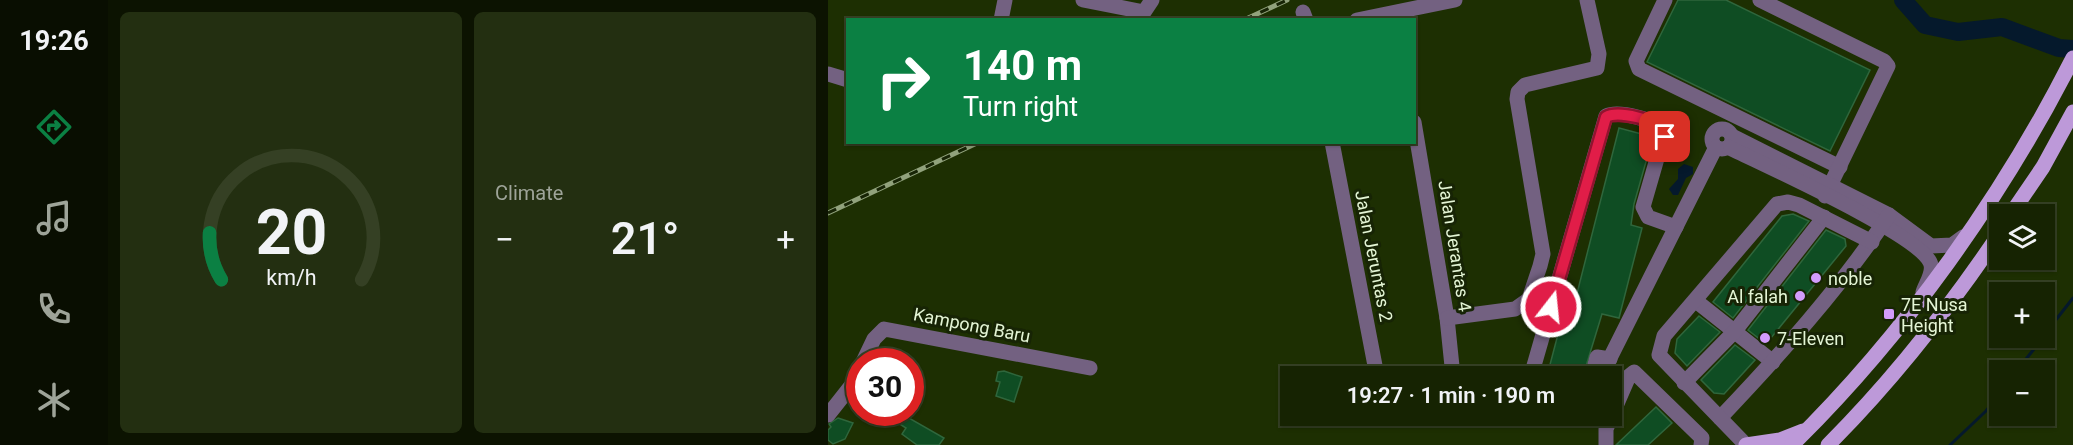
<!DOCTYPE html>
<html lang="en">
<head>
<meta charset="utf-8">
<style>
	:root { --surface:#162302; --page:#232f11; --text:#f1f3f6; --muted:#9ea499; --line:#354024; --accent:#0b8043 }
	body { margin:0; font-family:Roboto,sans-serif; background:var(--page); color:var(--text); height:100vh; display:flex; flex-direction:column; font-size:22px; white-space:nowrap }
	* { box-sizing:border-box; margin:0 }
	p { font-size:20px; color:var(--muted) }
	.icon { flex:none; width:33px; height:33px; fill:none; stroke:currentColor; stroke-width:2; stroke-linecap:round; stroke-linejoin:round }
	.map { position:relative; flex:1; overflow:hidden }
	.sheet { display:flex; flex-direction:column; gap:12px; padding:12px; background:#0c1301; width:720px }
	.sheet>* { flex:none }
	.guide { position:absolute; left:18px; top:18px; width:570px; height:126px; border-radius:0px; box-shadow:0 2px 4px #0004,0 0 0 2px var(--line); background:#0b8043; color:#fff; overflow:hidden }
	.fabs { position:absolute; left:1161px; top:204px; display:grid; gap:12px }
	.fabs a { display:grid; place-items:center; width:66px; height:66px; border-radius:0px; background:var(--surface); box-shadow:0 2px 4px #0004,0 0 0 2px var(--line); font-size:30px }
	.speed { position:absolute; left:18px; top:348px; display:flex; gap:12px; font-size:30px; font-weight:700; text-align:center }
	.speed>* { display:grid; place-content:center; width:78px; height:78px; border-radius:50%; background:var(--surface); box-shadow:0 2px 4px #0004,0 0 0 2px var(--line); line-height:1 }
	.speed .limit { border:9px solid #d22; background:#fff; color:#111 }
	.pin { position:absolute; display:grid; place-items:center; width:51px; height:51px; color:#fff; margin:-26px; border-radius:12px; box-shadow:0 3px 9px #0006 }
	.me { position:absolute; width:66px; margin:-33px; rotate:16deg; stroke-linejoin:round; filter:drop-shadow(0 0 4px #0008) }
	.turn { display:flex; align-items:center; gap:21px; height:126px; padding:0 18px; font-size:27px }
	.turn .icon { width:78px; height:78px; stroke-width:2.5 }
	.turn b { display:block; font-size:42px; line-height:51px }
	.big { font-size:45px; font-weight:600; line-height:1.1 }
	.sheet .tile { flex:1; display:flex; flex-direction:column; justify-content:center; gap:9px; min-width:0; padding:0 21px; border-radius:9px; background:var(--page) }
	.sheet .dial { align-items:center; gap:0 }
	.dial svg { height:156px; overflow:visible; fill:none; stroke:var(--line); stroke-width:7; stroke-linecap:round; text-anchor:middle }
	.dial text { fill:var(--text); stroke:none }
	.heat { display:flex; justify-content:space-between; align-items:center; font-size:33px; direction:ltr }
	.sheet .tiles { flex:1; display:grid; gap:12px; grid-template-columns:repeat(2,1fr) }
	.trip { position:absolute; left:452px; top:366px; width:342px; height:60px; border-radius:0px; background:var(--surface); box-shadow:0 2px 4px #0004,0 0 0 2px var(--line); font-weight:600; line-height:60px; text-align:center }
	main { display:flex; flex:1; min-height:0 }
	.tabs { display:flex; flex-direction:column; width:108px; justify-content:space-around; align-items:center; background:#090e01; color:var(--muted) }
	.tabs .icon { width:42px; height:42px }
	.tabs .active { color:var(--accent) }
	.tabs b { font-size:27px; color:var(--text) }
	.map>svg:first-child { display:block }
</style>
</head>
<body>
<main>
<nav class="tabs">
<b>19:26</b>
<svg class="icon active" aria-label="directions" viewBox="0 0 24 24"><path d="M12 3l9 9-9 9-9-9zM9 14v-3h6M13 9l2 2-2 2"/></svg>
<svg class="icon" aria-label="music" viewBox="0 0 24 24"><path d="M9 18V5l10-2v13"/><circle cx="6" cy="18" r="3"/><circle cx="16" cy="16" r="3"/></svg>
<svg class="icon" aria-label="phone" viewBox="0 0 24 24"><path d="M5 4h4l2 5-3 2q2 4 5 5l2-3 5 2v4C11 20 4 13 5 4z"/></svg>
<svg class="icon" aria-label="climate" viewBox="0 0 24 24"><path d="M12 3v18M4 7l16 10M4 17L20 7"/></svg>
</nav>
<section class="sheet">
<div class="tiles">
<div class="tile dial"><svg viewBox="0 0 100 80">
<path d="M14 69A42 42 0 1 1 86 69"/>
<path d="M14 69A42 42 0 0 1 8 45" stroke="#0b8043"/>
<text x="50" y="56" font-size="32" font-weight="700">20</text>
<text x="50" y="72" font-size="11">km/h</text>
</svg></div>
<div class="tile"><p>Climate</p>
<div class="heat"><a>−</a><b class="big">21°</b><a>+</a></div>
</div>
</div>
</section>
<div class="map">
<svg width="1245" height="445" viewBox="0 0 1245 445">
	<rect width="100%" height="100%" fill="#1d2f02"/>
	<!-- water -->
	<path fill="#05192c" d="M856 164 865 167V174L858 178 850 195H845L841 189 850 179V169Z"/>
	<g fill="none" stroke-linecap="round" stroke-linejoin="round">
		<!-- stream -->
		<g stroke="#05192c" stroke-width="3">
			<path d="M1216 335 1245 298"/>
			<path d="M1189 370 1215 338"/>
			<path d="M1122 445 1158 411 1172 393"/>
		</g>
		<!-- river -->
		<path stroke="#05192c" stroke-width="18" d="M1075 0 1097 25 1130 32 1174 27 1231 48 1245 49"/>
	</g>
	<!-- building -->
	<g fill="#0f4d23" stroke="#2f663c" stroke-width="1.5">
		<path d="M850 0H898L1042 70 1002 151 819 62Z"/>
		<path d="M791 128 825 137 806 204 803 225 814 228 791 318 774 314 755 376H719L734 319 742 321Z"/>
		<path d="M965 214 981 221 905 318 885 302 954 216Z"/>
		<path d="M998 230 1017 239 1018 246 938 344 920 330Z"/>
		<path d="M871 316 892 332 859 366 847 353 849 339Z"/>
		<path d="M907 345 927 360 896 394 886 393 873 380Z"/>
		<path d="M176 371 194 377 186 402 168 396 172 382 168 381 170 372Z"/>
		<path d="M828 407 844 423 820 445H788Z"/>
		<path d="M53 412H82L79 417 116 438 111 445H89L74 434 78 428Z"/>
		<path d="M10 418 25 423 17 439 5 444 0 440V430L3 427 1 424Z"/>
	</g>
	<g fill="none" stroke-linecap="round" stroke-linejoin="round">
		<!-- minor -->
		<g stroke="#736181" stroke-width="15">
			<path d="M255 0 316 12 324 0"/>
			<path d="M837 0 808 61 811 69 1012 167"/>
			<path d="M932 0 1056 61 1060 66 997 196"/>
			<path d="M475 12 478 20"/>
			<path d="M173 20 177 0"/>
			<path d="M529 20 627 0"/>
			<path d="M0 74 20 80"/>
			<path d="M586 122 619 318 625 376"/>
			<circle cx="894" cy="139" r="10"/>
			<path d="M904 136 1061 215 1103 246 1124 245 1135 237"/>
			<path d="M504 142 549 376"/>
			<path d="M900 147C936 165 1088 233 1102 262 1107 271 1098 283 1095 292"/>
			<path d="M868 301 945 362"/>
			<path d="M619 318 687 309 701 299 712 266 715 254 689 99 690 92 697 85 769 68 771 54 759 0"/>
			<path d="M35 362 46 339 56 329 262 368"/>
			<path d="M703 376 778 116C791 110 828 120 837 131L815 207 820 217 848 227"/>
			<path d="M764 376 769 357 782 359"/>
			<path d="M773 376 888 147"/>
			<path d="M856 383 907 331 996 217"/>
			<path d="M0 415 23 386 32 369"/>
			<path d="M892 418C952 355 1012 288 1061 215"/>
			<path d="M778 445V429L801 376 806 372 874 438 873 445"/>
			<path d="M918 445 831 355 836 336 949 204 960 202 971 205 1044 242"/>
		</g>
		<!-- major -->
		<g stroke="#bd99d9" stroke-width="15">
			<path d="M1183 214 1215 167 1245 112"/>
			<path d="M918 445 952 440 975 431"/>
			<path d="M964 445C1076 335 1174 198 1245 58"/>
			<path d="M1000 445C1066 379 1120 310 1172 233"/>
		</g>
		<defs>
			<g id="rail">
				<path d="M416 20 459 0"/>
				<path d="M0 213 151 142"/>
			</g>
		</defs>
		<!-- rail casing -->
		<use href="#rail" stroke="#91a27c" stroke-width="5"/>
		<!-- rail -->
		<use href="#rail" stroke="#172405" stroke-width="3" stroke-dasharray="9" stroke-linecap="butt"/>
	</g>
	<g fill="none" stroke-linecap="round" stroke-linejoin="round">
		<defs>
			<path id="route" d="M723 307 778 117C790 110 829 120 837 131V137"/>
		</defs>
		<!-- route casing -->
		<use href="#route" stroke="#92132f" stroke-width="15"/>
		<!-- route -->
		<use href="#route" stroke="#e11d48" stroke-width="10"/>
	</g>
	<!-- markers -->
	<g fill="#d39cfc" stroke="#172405" stroke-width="2">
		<circle cx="988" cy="278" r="6"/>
		<circle cx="972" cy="296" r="6"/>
		<rect x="1055" y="308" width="12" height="12" rx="3"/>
		<circle cx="937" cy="338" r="6"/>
	</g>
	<g text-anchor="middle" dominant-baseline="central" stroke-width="6" stroke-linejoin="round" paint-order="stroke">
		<!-- street labels -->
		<g font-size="18" fill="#e4f5d5" stroke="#172405">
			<text transform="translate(627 246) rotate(81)">Jalan Jerantas 4</text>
			<text transform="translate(546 256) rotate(79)">Jalan Jeruntas 2</text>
			<text transform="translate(144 325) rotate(11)">Kampong Baru</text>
		</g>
		<!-- poi labels -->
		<g font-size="18" fill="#e4f5d5" stroke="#172405" text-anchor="start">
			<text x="1000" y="278">noble</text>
			<text x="960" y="296" text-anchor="end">Al falah</text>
			<text x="1073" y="304">7E Nusa<tspan x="1073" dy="21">Height</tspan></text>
			<text x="949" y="338">7-Eleven</text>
		</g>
	</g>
</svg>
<div class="fabs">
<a><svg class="icon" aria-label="layers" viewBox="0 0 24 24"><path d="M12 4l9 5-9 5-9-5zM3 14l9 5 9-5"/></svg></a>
<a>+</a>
<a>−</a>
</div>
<div class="speed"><div class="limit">30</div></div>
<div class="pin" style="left:837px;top:137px;background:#d93025"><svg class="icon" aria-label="arrive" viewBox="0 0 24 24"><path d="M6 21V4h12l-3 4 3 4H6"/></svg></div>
<svg class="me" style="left:723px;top:307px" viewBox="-20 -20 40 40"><circle r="17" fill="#e11d48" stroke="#fff" stroke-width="3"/><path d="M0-11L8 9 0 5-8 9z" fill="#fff"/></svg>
<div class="trip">19:27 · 1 min · 190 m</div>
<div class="guide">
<div class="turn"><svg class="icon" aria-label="right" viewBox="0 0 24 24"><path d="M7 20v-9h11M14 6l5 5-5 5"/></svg><div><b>140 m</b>Turn right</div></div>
</div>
</div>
</main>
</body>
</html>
